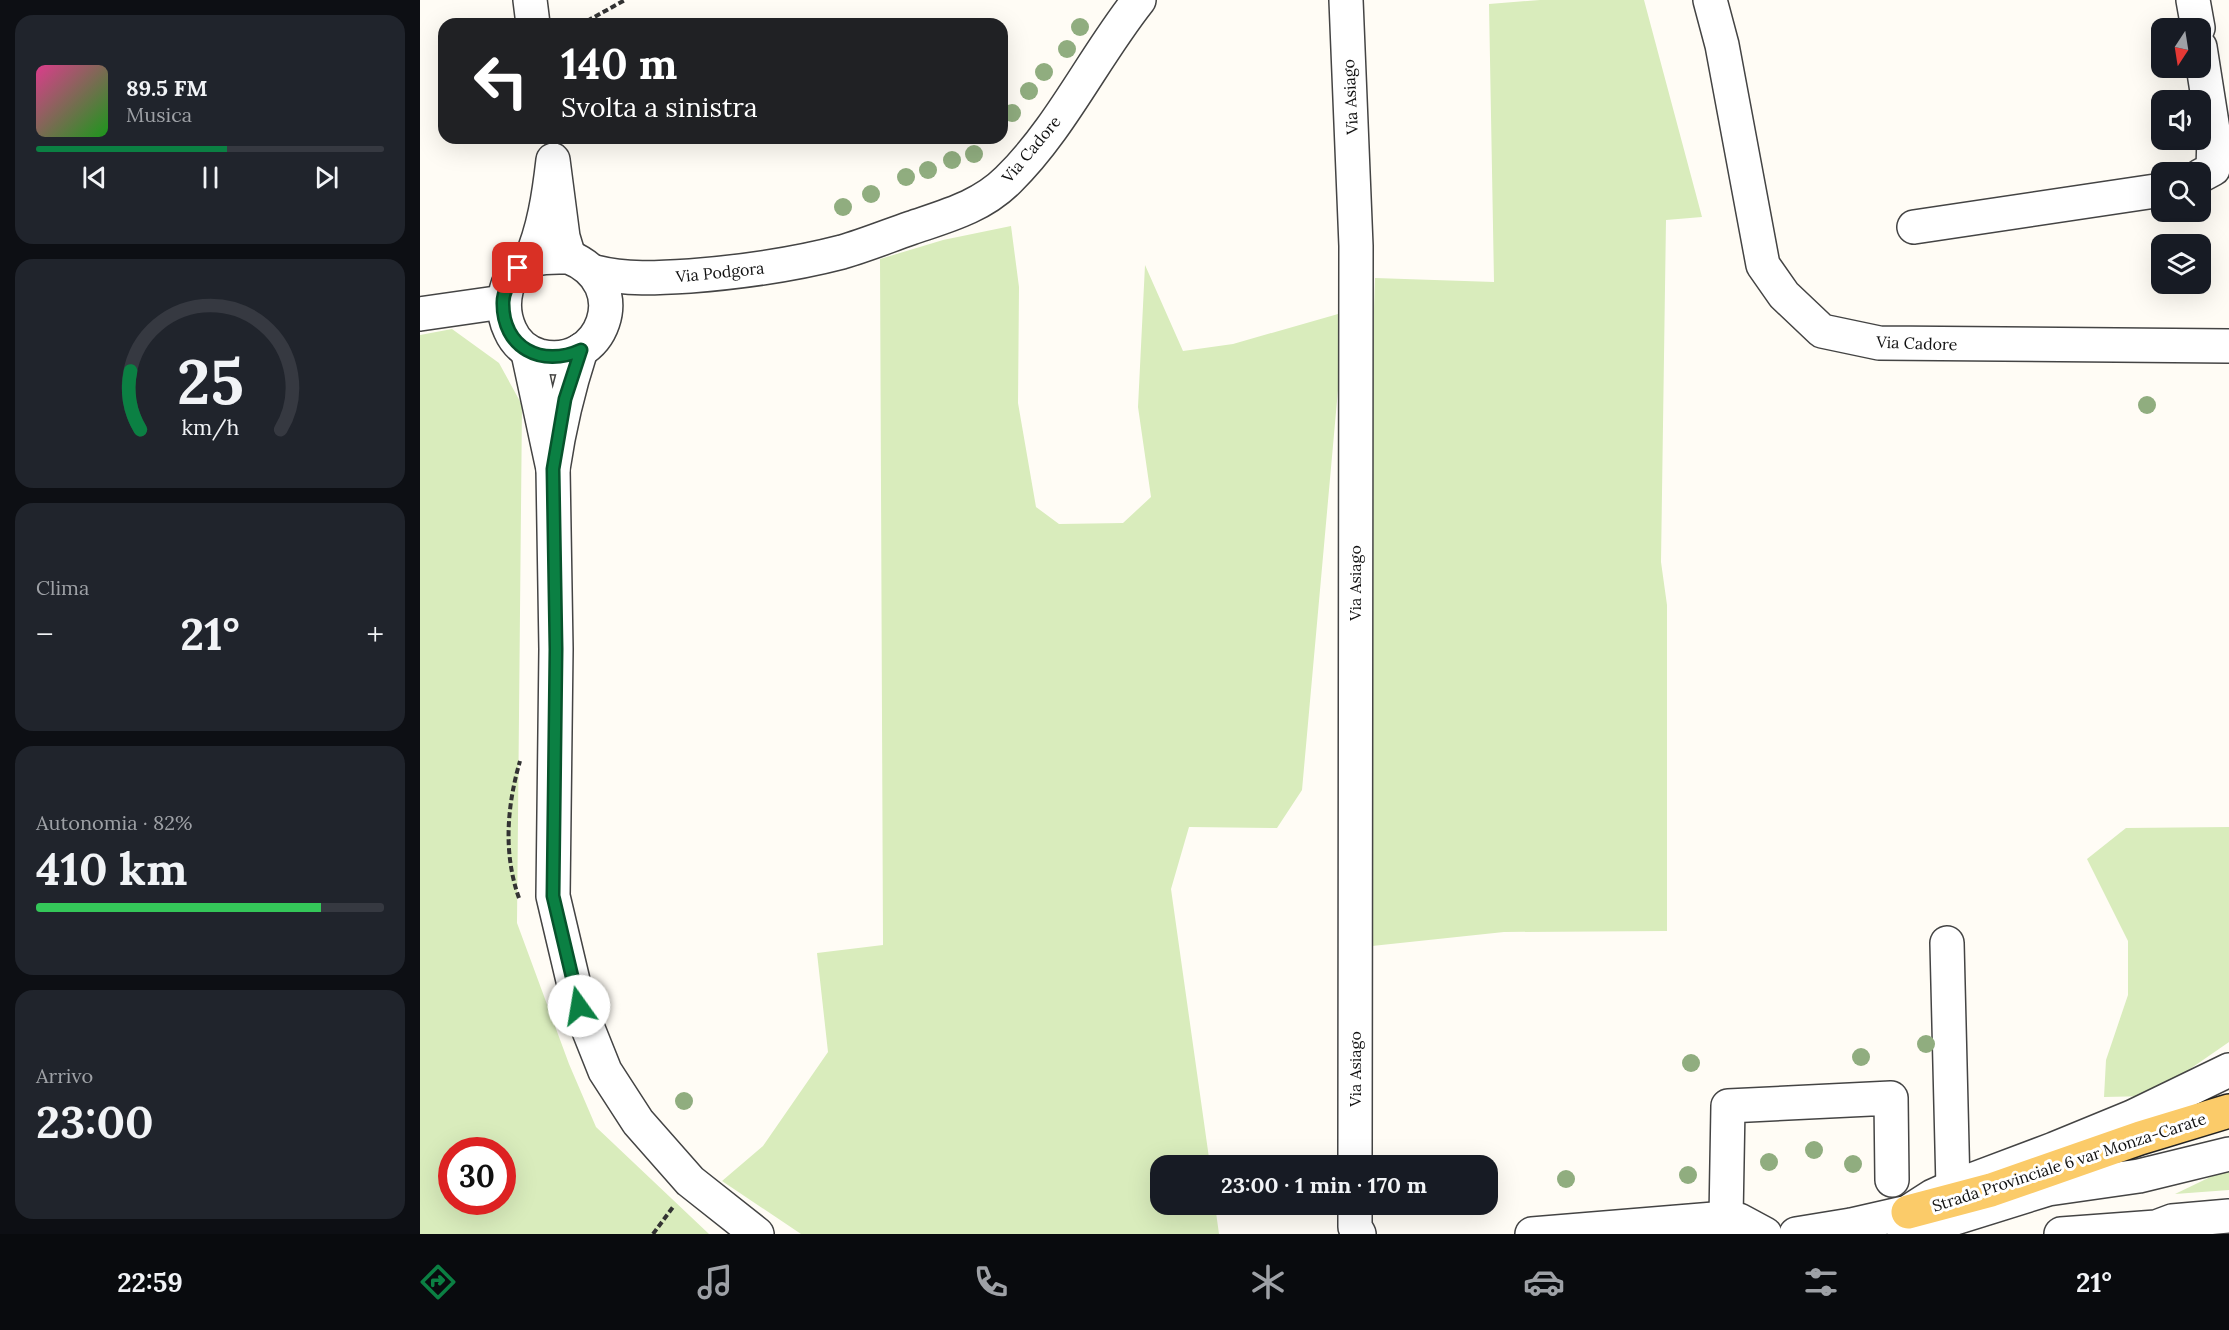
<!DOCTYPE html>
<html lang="it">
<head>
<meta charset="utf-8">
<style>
	:root { --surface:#171b24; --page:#20242c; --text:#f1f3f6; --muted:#9ea1a6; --line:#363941; --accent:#0b8043 }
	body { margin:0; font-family:Lora,serif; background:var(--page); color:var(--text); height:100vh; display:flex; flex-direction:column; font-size:22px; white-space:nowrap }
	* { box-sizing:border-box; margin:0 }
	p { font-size:20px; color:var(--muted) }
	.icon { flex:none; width:33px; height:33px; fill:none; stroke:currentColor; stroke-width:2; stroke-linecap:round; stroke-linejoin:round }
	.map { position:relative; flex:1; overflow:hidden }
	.drawer { display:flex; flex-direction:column; gap:15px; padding:15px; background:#0d0f14; width:420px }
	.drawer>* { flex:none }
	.hud { position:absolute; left:18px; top:18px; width:570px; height:126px; border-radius:18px; box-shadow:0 6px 24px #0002; background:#202124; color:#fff; overflow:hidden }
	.needle { width:39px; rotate:192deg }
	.fabs { position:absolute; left:1731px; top:18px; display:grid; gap:12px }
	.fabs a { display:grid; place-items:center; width:60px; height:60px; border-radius:12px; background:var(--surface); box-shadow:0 6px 24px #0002; font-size:30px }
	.speed { position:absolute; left:18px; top:1137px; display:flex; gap:12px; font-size:30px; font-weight:700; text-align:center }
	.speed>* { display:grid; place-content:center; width:78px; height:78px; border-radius:50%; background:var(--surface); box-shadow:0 6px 24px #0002; line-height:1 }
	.speed .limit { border:9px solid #d22; background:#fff; color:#111 }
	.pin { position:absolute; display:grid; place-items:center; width:51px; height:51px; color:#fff; margin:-26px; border-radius:12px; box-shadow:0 3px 9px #0006 }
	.me { position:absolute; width:66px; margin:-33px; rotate:347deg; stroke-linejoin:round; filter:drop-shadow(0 0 4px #0008) }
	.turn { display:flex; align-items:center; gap:21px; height:126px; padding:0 24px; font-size:27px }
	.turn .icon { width:78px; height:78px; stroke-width:2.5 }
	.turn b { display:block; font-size:42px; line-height:51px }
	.big { font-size:45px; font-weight:800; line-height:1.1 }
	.drawer .card { flex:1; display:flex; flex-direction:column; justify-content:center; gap:9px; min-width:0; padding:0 21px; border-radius:18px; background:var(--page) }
	.drawer .dial { align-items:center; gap:0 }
	.dial svg { height:156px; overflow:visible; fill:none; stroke:var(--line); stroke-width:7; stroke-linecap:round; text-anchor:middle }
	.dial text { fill:var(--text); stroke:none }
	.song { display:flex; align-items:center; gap:18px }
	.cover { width:72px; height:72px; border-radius:9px; background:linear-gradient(135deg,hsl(330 70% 55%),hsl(120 70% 35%)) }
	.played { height:6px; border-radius:3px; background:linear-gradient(90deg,var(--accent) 55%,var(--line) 55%) }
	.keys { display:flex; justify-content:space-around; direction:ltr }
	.heat { display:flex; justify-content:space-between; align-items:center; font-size:33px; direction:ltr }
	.charge { height:9px; border-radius:4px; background:linear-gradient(90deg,#34c759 82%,var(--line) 0) }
	.trip { position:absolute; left:730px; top:1155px; width:348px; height:60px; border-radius:18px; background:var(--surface); box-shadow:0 6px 24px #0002; font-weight:800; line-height:60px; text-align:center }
	.tabs { display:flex; height:96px; justify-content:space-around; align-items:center; background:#090b0e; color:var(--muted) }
	.tabs .icon { width:42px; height:42px }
	.tabs .active { color:var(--accent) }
	.tabs b { font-size:27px; color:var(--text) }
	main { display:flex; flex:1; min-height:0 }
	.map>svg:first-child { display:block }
</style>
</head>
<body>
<main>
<section class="drawer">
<div class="card">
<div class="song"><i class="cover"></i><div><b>89.5 FM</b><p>Musica</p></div></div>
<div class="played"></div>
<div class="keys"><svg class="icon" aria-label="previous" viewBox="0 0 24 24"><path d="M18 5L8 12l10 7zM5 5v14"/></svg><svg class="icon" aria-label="pause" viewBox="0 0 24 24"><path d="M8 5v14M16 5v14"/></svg><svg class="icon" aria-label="next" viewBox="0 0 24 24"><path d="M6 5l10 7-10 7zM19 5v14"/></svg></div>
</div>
<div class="card dial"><svg viewBox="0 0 100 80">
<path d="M14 69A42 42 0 1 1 86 69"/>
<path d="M14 69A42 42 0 0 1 9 39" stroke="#0b8043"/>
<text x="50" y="56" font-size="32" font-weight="700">25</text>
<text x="50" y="72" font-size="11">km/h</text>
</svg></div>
<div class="card"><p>Clima</p>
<div class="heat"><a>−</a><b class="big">21°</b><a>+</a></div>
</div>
<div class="card"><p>Autonomia · 82%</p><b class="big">410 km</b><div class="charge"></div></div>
<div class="card"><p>Arrivo</p><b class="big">23:00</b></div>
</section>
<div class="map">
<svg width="1809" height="1234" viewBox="0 0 1809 1234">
	<rect width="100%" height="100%" fill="#fffcf5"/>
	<!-- green -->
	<g fill="#d9ecbc" fill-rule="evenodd">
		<path d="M1120 0H1224L1282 217 1246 220 1241 562 1247 605V931L1084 932 933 948 955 278 1074 282 1069 4Z"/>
		<path d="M591 226 599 287 598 403 616 507 639 524 703 523 731 497 718 407 725 265 763 351 813 344 925 312 882 790 857 828 769 827 751 889 790 1165 741 1166V1204L795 1205 799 1234H381L302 1181 343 1146 408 1052 397 953 463 945 460 259 523 240Z"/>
		<path d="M32 329 79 363 102 405 97 923 149 1064 176 1127 289 1234H0V335ZM82 1150V1202H32V1150Z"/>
		<path d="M1809 827V1042L1731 1096 1684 1097 1686 1060 1708 995V941L1667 859 1706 828Z"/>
		<path d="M1809 1168V1190L1755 1194Z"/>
	</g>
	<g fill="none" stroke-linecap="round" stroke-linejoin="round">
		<defs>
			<g id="minor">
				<path d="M110 0 113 24"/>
				<path d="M926 0 936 246 935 1166"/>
				<path d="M1290 0 1302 45 1343 265 1364 295 1402 331 1459 343 1809 346"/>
				<path d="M1773 0 1778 28"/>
				<path d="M1780 47 1794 136 1793 169 1780 176"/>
				<path d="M1494 227 1742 190"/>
				<path d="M149 257C216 284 182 371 120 356 106 352 96 344 90 330 79 306 84 270 112 260 124 256 137 257 149 257Z"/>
				<path d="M110 261C124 229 129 195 133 160L143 237 149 257"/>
				<path d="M175 272C206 280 238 278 270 276 321 272 372 265 422 252 446 245 468 236 491 228 526 216 561 207 588 180 641 128 673 58 719 0"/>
				<path d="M0 314 83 302"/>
				<path d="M108 353 133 469C139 428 148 390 161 350"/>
				<path d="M133 469 136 649 133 896 159 1006 185 1071 218 1122 270 1181 337 1234"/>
				<path d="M1527 943 1533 1187"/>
				<path d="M935 1204V1227L939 1234"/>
				<path d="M1306 1218 1308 1106 1471 1098 1472 1180"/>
				<path d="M1112 1234 1306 1218 1319 1220 1345 1234"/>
				<path d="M1376 1234 1431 1225 1488 1212 1513 1196 1533 1187 1634 1149 1712 1117 1809 1070"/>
				<path d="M1484 1234 1628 1189 1719 1176 1809 1154"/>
				<path d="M1641 1234 1736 1227 1752 1221 1809 1216"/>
			</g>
			<path id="major" d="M1488 1212 1571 1190 1720 1138 1809 1111"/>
		</defs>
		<!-- minor casing -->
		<use href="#minor" stroke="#444" stroke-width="36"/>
		<!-- major casing -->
		<use href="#major" stroke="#222" stroke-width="36"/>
		<!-- path -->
		<g stroke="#333" stroke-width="4" stroke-dasharray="6 3" stroke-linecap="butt">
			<path d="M167 21 205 0"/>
			<path d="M99 898C83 853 87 806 100 761"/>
			<path d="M233 1234 253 1207"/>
		</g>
		<!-- minor -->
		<use href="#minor" stroke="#fff" stroke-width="33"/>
		<!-- major -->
		<use href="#major" stroke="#fbcb69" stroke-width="33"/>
	</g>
	<!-- trees -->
	<g fill="#90ad7f">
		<circle cx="660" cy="27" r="9"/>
		<circle cx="647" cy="49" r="9"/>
		<circle cx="624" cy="72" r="9"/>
		<circle cx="609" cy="91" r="9"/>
		<circle cx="592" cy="113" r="9"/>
		<circle cx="554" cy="154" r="9"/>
		<circle cx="532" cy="160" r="9"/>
		<circle cx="508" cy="170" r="9"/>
		<circle cx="486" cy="177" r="9"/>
		<circle cx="451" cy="194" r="9"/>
		<circle cx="423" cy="207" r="9"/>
		<circle cx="1727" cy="405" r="9"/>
		<circle cx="1506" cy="1044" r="9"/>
		<circle cx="1441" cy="1057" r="9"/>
		<circle cx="1271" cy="1063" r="9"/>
		<circle cx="264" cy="1101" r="9"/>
		<circle cx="1394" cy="1150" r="9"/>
		<circle cx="1349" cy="1162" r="9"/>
		<circle cx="1433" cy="1164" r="9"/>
		<circle cx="1268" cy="1175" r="9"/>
		<circle cx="1146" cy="1179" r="9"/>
	</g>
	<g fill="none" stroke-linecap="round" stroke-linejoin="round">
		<defs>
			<path id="route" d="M98 268C92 278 83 290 83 302 82 348 122 368 161 350L145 399 133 469 136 649 133 896 159 1006"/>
		</defs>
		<!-- route casing -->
		<use href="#route" stroke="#07532c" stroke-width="15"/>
		<!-- route -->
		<use href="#route" stroke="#0b8043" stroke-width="10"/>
	</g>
	<g text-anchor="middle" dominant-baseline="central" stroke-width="6" stroke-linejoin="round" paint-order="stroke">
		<!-- street labels -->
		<g font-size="16" fill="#111" stroke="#fff">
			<text transform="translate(930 97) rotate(-93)">Via Asiago</text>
			<text transform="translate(611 149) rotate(-50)">Via Cadore</text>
			<text transform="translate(300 272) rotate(-6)">Via Podgora</text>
			<text transform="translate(1497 343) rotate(2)">Via Cadore</text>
			<text transform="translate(935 583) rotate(-90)">Via Asiago</text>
			<text transform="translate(935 1069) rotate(-90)">Via Asiago</text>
			<text transform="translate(1649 1162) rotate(-18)">Strada Provinciale 6 var Monza-Carate</text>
		</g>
	</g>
</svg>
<div class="fabs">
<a><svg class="needle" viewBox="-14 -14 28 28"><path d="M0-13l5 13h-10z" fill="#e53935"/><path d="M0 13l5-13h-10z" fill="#9ea1a6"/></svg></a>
<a><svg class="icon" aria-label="sound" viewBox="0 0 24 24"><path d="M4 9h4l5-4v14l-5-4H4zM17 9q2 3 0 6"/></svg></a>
<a><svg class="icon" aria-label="search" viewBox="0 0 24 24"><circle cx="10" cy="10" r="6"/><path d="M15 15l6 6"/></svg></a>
<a><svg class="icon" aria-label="layers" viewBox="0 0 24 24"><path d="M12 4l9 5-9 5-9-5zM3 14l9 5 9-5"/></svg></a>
</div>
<div class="speed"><div class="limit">30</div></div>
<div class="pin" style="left:98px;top:268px;background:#d93025"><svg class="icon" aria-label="arrive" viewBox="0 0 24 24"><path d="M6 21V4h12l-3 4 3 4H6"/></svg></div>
<svg class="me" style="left:159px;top:1006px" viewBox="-20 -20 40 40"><circle r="19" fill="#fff"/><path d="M0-13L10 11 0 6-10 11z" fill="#0b8043"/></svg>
<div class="trip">23:00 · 1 min · 170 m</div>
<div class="hud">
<div class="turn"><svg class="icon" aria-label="left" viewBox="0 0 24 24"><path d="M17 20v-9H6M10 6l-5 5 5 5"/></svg><div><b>140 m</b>Svolta a sinistra</div></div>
</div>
</div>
</main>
<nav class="tabs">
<b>22:59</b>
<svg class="icon active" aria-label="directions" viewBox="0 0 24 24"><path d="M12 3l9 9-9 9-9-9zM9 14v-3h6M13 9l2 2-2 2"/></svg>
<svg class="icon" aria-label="music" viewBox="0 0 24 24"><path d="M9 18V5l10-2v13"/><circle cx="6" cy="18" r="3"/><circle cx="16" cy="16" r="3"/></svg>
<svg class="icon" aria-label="phone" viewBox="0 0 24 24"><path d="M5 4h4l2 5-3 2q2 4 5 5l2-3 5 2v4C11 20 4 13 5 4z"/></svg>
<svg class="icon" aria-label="climate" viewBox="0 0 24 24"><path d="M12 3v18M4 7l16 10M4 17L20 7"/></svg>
<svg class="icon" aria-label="car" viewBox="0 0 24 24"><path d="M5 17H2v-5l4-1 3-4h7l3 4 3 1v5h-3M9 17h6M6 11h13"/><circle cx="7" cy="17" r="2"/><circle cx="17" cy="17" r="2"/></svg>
<svg class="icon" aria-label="filters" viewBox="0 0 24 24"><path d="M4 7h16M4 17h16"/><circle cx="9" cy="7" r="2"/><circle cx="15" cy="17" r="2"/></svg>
<b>21°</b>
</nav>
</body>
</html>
